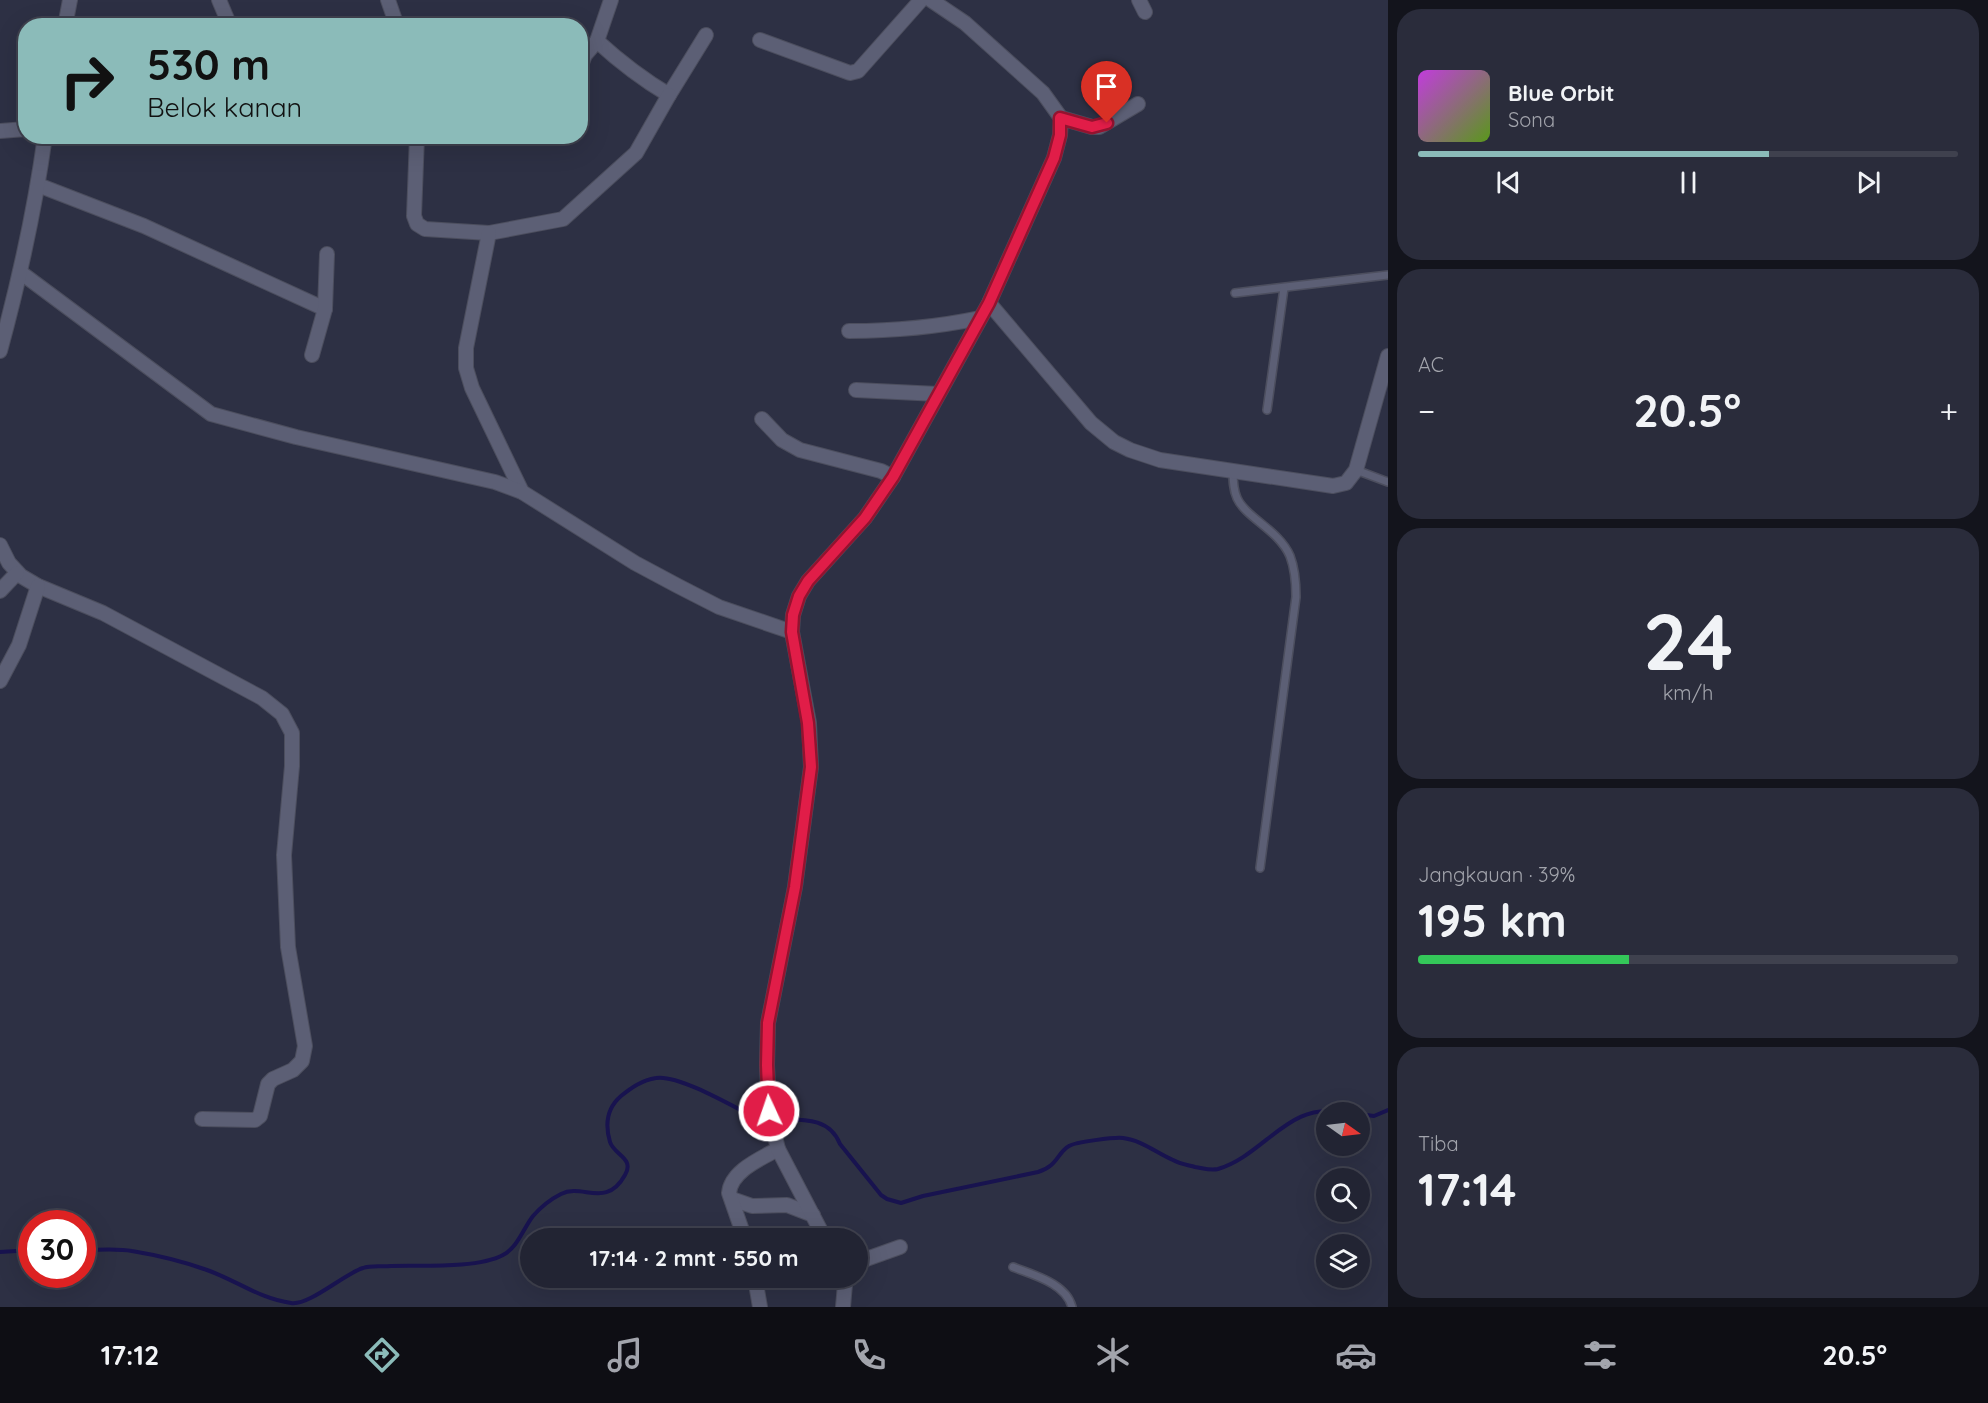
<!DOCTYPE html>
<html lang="id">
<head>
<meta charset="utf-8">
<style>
	:root { --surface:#222433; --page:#2a2c3b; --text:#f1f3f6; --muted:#a2a4ac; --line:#3f414e; --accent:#8bbbb9 }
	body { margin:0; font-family:Quicksand,sans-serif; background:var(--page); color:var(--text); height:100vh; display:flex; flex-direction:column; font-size:22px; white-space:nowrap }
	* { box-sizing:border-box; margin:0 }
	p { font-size:20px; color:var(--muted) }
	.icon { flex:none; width:33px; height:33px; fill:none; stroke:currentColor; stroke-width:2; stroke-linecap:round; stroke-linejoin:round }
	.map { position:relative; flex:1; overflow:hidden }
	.details { display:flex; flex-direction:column; gap:9px; padding:9px; background:#13141c; width:600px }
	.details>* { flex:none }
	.hud { position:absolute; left:18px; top:18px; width:570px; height:126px; border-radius:24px; box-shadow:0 6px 24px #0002,0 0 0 2px var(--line); background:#8bbbb9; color:#111; overflow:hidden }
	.needle { width:39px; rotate:104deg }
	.fabs { position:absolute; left:1316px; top:1102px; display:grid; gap:12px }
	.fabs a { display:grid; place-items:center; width:54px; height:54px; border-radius:50%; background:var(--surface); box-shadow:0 6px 24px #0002,0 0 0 2px var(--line); font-size:30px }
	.speed { position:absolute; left:18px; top:1210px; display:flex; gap:12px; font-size:30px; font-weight:700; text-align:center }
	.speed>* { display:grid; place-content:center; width:78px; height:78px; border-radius:50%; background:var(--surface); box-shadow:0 6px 24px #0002,0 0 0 2px var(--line); line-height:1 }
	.speed .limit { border:9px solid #d22; background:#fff; color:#111 }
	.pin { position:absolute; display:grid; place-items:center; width:51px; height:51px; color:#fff; margin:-62px -26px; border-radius:50% 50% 50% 0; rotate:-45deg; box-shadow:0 0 6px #0007 }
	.pin .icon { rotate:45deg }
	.me { position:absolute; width:66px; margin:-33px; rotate:357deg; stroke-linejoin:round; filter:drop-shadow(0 0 4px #0008) }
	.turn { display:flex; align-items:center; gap:21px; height:126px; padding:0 30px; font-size:27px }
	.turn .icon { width:78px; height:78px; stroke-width:2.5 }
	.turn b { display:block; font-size:42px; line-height:51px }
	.big { font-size:45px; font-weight:700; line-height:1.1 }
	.details .widget { flex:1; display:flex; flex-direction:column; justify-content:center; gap:9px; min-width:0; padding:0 21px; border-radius:24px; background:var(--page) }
	.details .dial { align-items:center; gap:0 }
	.dial b { font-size:78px; line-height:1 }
	.song { display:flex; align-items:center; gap:18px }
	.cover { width:72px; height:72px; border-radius:9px; background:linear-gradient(135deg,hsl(290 70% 55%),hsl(90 70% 35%)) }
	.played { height:6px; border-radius:3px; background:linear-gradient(90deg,var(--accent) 65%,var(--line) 65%) }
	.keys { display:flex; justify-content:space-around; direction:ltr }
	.heat { display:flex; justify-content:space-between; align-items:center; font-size:33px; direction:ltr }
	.charge { height:9px; border-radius:4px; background:linear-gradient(90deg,#34c759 39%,var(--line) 0) }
	.trip { position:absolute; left:520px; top:1228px; width:348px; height:60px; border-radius:30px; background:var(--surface); box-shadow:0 6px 24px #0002,0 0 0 2px var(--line); font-weight:700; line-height:60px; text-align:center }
	.menu { display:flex; height:96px; justify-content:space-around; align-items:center; background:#0e0e14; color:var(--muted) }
	.menu .icon { width:42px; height:42px }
	.menu .on { color:var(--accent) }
	.menu b { font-size:27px; color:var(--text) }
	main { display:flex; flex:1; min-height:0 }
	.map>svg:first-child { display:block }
</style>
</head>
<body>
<main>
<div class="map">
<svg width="1388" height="1307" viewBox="0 0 1388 1307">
	<rect width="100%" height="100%" fill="#2d3044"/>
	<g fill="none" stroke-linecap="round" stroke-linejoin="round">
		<!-- stream -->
		<g stroke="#18134f" stroke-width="4">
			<path d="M1359 1114 1374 1116 1388 1110"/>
			<path d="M775 1119C800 1120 829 1116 840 1144L881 1195 887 1199 901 1203 923 1196 1038 1172C1058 1166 1057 1153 1069 1146 1075 1142 1115 1137 1123 1138 1141 1140 1157 1153 1173 1160 1180 1164 1188 1165 1195 1167 1203 1168 1210 1171 1218 1169 1265 1155 1289 1100 1343 1113"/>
			<path d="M82 1250C99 1250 117 1248 132 1251 156 1255 185 1262 207 1270 236 1280 260 1299 291 1303 309 1306 344 1274 363 1268 371 1265 382 1267 391 1266 420 1265 477 1269 503 1255 518 1247 523 1229 533 1216 540 1208 551 1199 561 1194 583 1183 606 1209 625 1175 635 1158 614 1155 610 1142 605 1125 607 1108 621 1096 631 1088 642 1080 656 1078 678 1074 734 1107 756 1118H767"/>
			<path d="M0 1252 32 1250"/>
		</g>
		<defs>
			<g id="lane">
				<path d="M1235 293 1388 275"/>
				<path d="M1267 410 1284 288"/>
				<path d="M1356 470 1388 482"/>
				<path d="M1233 471C1233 480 1233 489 1237 498 1246 518 1279 530 1290 556 1295 569 1296 584 1296 597L1260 868"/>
				<path d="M1013 1267C1033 1275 1066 1283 1072 1307"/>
			</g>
			<g id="street">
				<path d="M219 0 230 26"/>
				<path d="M388 0 397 26"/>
				<path d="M1139 0 1145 12"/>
				<path d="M65 26 70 0"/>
				<path d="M760 40 850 73 858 71 921 0"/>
				<path d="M597 41C620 62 642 79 669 95L706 35"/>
				<path d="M580 68 585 55 597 41 611 0"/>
				<path d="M1061 118 1092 127H1099L1138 104"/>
				<path d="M0 131 26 129"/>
				<path d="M257 136 258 138"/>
				<path d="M417 136 414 216 417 224 425 229 489 233 563 219 636 153 669 95"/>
				<path d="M38 185 144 226 325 309"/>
				<path d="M489 233 466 348V368L472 388 522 492"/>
				<path d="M20 272 211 414 296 437 495 482 522 492 635 563 678 586 719 607 792 632"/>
				<path d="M989 303 1091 423 1114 442 1130 450 1160 460 1333 486 1346 483 1356 470 1388 356"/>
				<path d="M849 331C893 331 937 327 980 318"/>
				<path d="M0 351C19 281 35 209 45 136"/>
				<path d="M312 355 325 309 327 254"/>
				<path d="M856 390 938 394"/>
				<path d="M762 419 782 440 800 450 881 471 893 477"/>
				<path d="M0 545 9 563 21 576 38 586 103 613 262 698 282 714 292 733V766L284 855 288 947 305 1046 302 1061 293 1070 273 1079 268 1084 260 1116 255 1120 202 1119"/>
				<path d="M0 591 17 573"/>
				<path d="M0 681 19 645 38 586"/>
				<path d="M732 1199 752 1206 787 1205 813 1215"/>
				<path d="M745 1239 729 1193C731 1171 760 1159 778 1149"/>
				<path d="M825 1239 778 1149 769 1111 767 1065 768 1023 795 887 811 767 809 723 792 632 793 615 799 596 808 581 865 518 893 477 989 303 1054 158 1060 135 1061 118 1043 93 965 23 931 0"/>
				<path d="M858 1262 900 1247"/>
				<path d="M755 1278 760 1307"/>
				<path d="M843 1307 845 1284 843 1278"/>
			</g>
		</defs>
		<!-- lane casing -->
		<use href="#lane" stroke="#4c4e5e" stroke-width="10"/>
		<!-- street casing -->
		<use href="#street" stroke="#4c4e5e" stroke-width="16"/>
		<!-- lane -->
		<use href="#lane" stroke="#5c5f75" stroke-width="7"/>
		<!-- street -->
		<use href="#street" stroke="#5c5f75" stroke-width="14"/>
	</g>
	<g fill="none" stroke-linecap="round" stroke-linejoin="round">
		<defs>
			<path id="route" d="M769 1111 767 1065 768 1023 795 887 811 767 808 723 792 632 793 615 799 596 808 581 865 518 893 477 989 303 1054 158 1060 135V118L1092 127 1107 123"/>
		</defs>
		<!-- route casing -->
		<use href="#route" stroke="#92132f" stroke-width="15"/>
		<!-- route -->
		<use href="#route" stroke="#e11d48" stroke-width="10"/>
	</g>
</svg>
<div class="fabs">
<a><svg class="needle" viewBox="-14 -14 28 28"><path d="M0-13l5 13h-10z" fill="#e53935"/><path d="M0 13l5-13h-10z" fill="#a2a4ac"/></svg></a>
<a><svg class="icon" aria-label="search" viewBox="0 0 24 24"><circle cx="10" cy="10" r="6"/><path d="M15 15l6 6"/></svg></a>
<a><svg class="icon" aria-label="layers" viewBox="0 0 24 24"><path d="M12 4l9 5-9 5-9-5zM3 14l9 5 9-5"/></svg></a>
</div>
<div class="speed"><div class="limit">30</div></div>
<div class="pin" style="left:1107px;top:123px;background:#d93025"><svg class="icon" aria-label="arrive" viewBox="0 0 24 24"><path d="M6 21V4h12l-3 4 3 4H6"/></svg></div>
<svg class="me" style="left:769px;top:1111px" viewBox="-20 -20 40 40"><circle r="17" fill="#e11d48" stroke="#fff" stroke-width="3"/><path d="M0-11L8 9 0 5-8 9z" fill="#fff"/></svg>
<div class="trip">17:14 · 2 mnt · 550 m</div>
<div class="hud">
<div class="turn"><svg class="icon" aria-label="right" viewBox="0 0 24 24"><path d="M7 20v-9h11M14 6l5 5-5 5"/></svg><div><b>530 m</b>Belok kanan</div></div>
</div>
</div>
<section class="details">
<div class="widget">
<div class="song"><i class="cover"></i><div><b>Blue Orbit</b><p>Sona</p></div></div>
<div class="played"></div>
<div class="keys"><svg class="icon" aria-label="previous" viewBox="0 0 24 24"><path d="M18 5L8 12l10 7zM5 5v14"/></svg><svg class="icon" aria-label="pause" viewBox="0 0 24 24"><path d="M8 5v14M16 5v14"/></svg><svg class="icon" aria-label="next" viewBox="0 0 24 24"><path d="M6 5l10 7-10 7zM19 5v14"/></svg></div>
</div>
<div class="widget"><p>AC</p>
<div class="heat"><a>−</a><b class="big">20.5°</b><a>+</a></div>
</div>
<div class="widget dial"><b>24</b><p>km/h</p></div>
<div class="widget"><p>Jangkauan · 39%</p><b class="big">195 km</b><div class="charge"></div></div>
<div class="widget"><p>Tiba</p><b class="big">17:14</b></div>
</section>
</main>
<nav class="menu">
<b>17:12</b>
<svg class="icon on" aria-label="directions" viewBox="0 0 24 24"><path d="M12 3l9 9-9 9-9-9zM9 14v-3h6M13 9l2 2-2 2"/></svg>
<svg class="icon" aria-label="music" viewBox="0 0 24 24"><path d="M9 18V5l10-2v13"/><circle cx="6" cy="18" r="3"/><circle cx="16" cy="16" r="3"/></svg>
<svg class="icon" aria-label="phone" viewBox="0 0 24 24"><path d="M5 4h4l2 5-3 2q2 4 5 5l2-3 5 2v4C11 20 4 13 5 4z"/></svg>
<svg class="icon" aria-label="climate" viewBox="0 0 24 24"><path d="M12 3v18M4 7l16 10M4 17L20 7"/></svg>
<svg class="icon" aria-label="car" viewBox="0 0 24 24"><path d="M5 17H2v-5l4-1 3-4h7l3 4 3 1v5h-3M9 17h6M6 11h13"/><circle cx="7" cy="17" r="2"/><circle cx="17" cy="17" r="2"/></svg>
<svg class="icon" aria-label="filters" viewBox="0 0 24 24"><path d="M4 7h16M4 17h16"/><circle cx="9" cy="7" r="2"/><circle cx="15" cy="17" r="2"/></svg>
<b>20.5°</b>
</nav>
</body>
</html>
